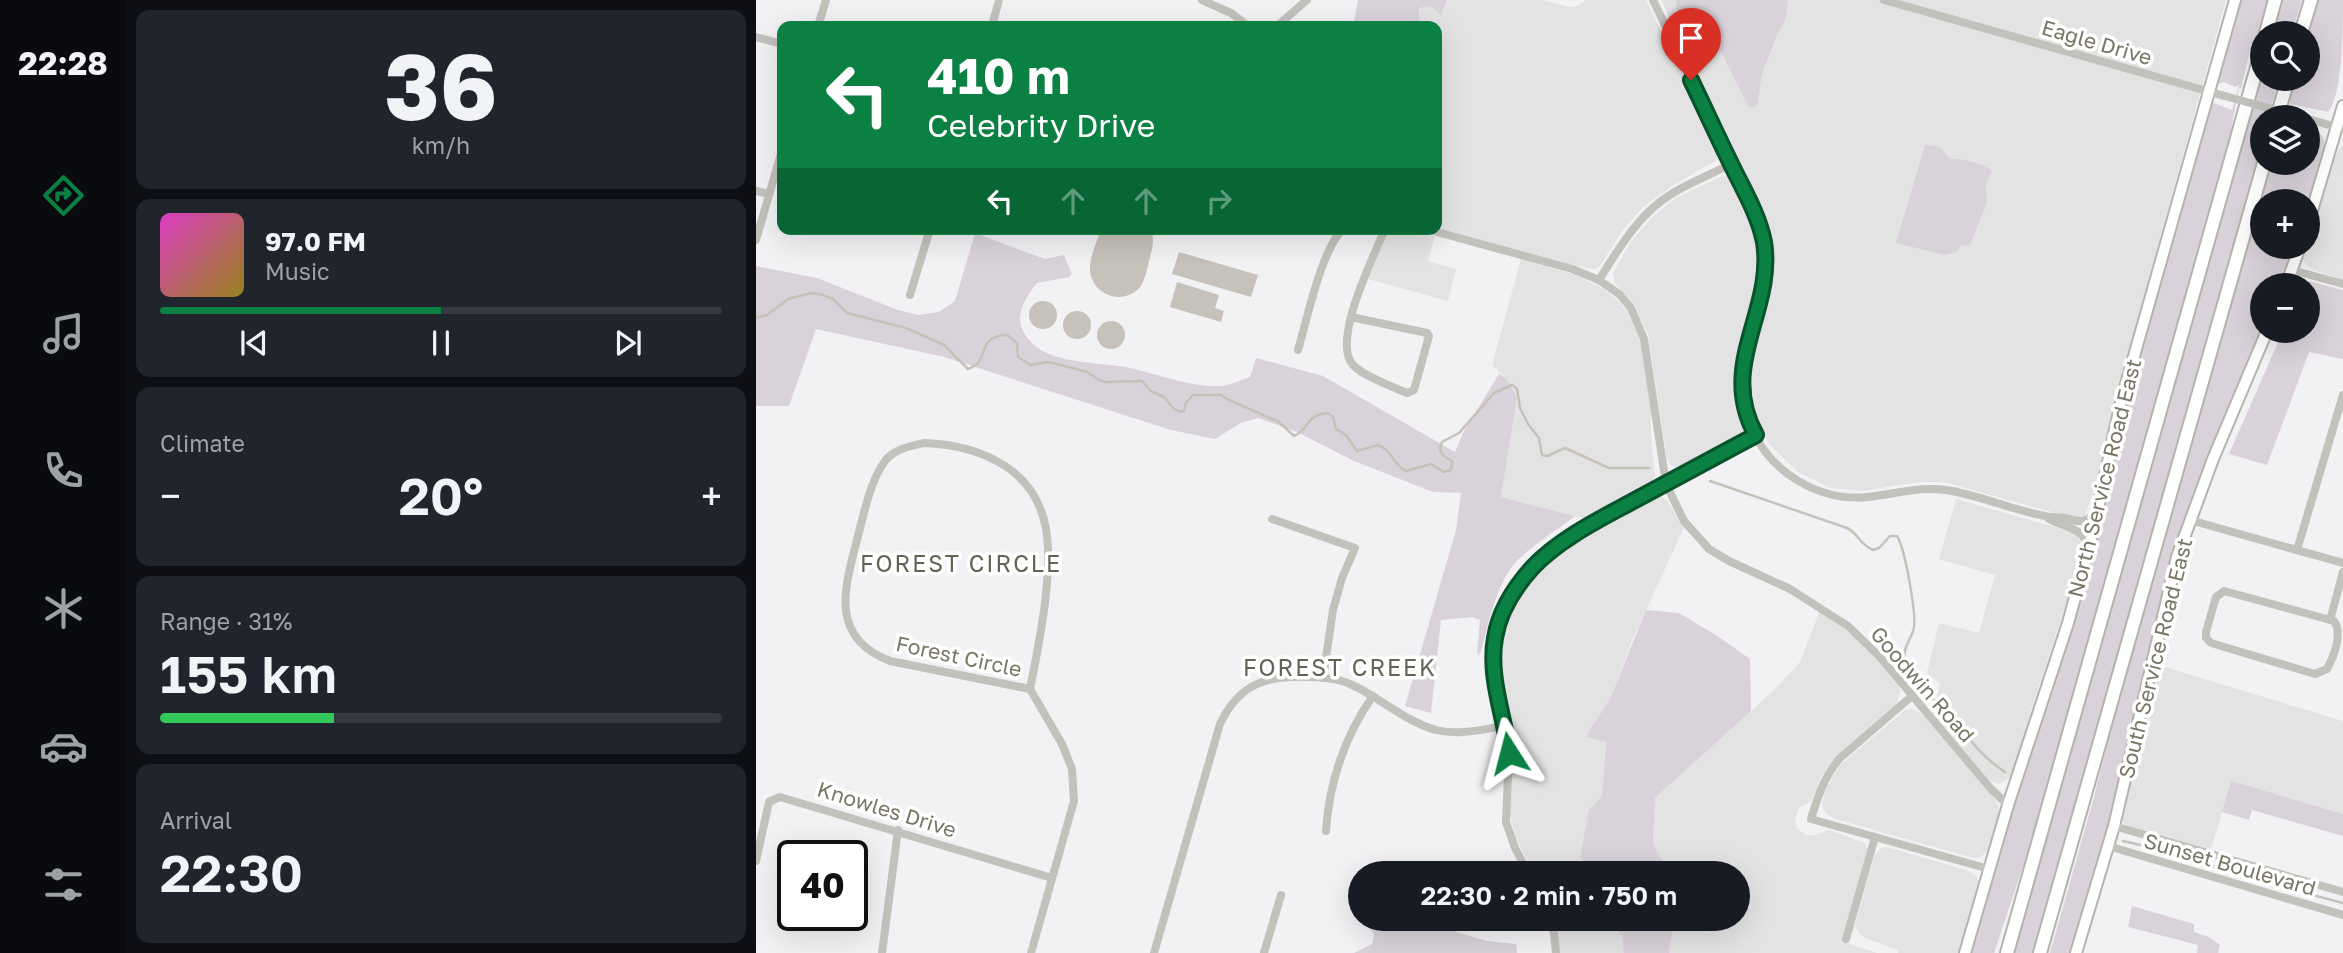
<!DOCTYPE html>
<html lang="en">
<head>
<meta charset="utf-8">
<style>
	:root { --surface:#171b24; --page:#20242c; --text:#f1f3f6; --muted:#9ea1a6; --line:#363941; --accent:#0b8043 }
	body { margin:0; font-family:"Golos Text",sans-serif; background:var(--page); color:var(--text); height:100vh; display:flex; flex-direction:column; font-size:26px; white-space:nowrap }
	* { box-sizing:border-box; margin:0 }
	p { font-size:23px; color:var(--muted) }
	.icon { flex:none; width:38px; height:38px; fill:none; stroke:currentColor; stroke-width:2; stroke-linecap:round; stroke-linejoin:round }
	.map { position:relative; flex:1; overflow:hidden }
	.panel { display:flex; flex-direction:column; gap:10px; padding:10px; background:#0d0f14; width:630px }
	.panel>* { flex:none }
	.banner { position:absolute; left:21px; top:21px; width:665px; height:214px; border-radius:14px; box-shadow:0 7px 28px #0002; background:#0b8043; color:#fff; overflow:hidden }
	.tools { position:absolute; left:1494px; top:21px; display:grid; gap:14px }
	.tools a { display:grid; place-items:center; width:70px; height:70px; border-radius:50%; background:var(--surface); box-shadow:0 7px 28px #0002; font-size:35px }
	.speed { position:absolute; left:21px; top:840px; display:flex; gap:14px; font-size:35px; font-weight:700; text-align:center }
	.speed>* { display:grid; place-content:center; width:91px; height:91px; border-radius:50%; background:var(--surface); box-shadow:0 7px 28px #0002; line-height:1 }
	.speed .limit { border:4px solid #111; border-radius:10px; background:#fff; color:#111 }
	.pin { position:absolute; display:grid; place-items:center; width:60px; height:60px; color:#fff; margin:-72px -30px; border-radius:50% 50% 50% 0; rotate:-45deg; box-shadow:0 0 7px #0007 }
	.pin .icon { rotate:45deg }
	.me { position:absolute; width:77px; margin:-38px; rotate:351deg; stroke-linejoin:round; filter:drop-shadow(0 0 5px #0008) }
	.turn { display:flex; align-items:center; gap:24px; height:147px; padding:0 35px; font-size:32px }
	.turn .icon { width:91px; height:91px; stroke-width:2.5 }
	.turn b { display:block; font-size:49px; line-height:60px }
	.lanes { display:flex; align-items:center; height:66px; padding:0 35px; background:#0003; justify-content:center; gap:35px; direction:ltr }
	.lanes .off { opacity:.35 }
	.big { font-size:52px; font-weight:600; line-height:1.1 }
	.panel .widget { flex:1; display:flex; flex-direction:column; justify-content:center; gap:10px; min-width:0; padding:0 24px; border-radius:14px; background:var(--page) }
	.panel .dial { align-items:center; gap:0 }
	.dial b { font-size:91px; line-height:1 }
	.song { display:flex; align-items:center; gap:21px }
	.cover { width:84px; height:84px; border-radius:10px; background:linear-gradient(135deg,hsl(310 70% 55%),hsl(50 70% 35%)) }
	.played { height:7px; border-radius:4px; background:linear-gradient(90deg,var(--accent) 50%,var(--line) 50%) }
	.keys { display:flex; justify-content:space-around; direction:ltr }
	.heat { display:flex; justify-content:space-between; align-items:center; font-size:38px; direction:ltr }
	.charge { height:10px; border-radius:5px; background:linear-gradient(90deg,#34c759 31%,var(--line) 0) }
	.trip { position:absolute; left:592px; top:861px; width:402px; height:70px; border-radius:35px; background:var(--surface); box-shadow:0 7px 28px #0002; font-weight:600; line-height:70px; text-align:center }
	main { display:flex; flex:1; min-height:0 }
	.dock { display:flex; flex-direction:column; width:126px; justify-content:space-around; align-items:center; background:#090b0e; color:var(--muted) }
	.dock .icon { width:49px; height:49px }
	.dock .current { color:var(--accent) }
	.dock b { font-size:32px; color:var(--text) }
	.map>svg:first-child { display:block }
</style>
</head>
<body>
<main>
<nav class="dock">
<b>22:28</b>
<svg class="icon current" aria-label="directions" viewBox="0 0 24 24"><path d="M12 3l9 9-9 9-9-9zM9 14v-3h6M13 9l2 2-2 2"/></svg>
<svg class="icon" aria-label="music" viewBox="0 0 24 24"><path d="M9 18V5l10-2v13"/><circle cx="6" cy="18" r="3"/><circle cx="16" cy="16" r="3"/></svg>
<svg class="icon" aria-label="phone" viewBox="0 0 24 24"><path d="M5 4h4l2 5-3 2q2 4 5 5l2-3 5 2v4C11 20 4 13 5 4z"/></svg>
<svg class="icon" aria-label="climate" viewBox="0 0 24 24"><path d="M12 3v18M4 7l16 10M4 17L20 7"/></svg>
<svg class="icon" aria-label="car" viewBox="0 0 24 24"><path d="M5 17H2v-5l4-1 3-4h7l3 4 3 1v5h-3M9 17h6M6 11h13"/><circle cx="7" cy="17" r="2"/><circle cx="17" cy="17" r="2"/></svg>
<svg class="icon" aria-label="filters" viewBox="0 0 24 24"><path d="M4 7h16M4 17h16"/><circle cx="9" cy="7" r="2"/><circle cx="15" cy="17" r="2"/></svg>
</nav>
<section class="panel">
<div class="widget dial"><b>36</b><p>km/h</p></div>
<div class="widget">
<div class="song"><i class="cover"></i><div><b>97.0 FM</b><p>Music</p></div></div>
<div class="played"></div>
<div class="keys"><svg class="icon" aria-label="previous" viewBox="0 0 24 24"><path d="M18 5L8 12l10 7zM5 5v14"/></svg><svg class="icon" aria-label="pause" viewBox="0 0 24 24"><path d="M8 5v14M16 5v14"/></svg><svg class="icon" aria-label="next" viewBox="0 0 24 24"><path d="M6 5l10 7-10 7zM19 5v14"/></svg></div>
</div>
<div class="widget"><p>Climate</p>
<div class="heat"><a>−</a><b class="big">20°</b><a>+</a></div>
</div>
<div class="widget"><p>Range · 31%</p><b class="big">155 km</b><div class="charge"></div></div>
<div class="widget"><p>Arrival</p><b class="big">22:30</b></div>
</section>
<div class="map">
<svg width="1587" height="953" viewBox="0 0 1587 953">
	<rect width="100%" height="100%" fill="#f2f1f4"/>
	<!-- built -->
	<g fill="#e4e3e4">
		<path d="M613 0H786L814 7 822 6 830 0H890L963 150 961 160 919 184 886 208 866 231 844 266 839 269 823 267 681 229V26H606Z"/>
		<path d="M905 0H1470L1364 382 1338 490 1329 516 1326 518 1314 517 1187 482H1163L1107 491 1075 488 1042 472 1012 443 997 408 994 378 997 352 1014 284 1016 252 1012 228 1003 201Z"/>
		<path d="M1587 144V280L1555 269 1547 261 1581 152Z"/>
		<path d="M968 175 976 179 990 206 1001 246 1000 288 980 364V393L988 427 983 436 928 466 919 467 914 464 911 459 892 334 879 306 859 283 857 273 875 242 895 218 920 198Z"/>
		<path d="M633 229H654L679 236 672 261 700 269 692 301 612 279Z"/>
		<path d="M765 259 819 275 848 289 865 304 873 314 886 344 895 403V440L899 476 895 484 832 519 745 497 760 398 751 379 736 365Z"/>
		<path d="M900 496 906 497 912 502 928 528 877 638 853 701 832 732 850 742 846 796 833 809 824 857 832 873H777L759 836 754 814 757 748 741 668 742 644 746 628 756 604 768 585 799 556 840 528Z"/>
		<path d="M1200 499 1310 530 1319 533 1325 541 1315 589 1273 716 1271 734 1264 753 1253 778 1243 784 1235 781 1231 778 1177 713 1184 684 1171 673 1183 623 1223 633 1239 575 1183 559Z"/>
		<path d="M1064 610 1105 642 1140 680 1145 691 1141 703 1076 760 1065 777 1056 800 1043 808 1039 820 1041 828 1050 835H1060L1073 830 1109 843 1111 850 1085 941 1121 953H913L918 919H982V873H913L897 843 899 798 1018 690 1044 662Z"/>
		<path d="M1402 665 1587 721V814L1475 782 1455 850 1369 825 1366 818Z"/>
		<path d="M1156 709 1169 716 1241 802 1244 813 1236 846 1225 857 1217 858 1079 819 1070 814 1066 806 1069 790 1084 765 1148 711Z"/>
		<path d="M1131 847 1210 870 1219 875 1223 881V891L1205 953H1142V950L1109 938 1102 932 1099 926 1119 854 1125 848Z"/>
		<path d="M798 919H854L867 936 868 953H804Z"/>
	</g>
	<!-- green -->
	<g fill="#dad2da">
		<path d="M602 0H691L685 15 674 6 663 8V26H597Z"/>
		<path d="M920 0H1031C1033 12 1029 23 1022 32L1006 74 1001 106 997 108 993 107 965 52 960 48 940 52 921 12Z"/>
		<path d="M1485 0H1512L1502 36 1494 51 1485 88H1483L1472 145 1274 846 1238 953H1215L1266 778 1330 583 1374 396 1455 104 1458 103 1476 110 1483 85 1480 87 1467 82 1464 84 1462 81Z"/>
		<path d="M1526 0H1546L1536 33H1517Z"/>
		<path d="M1559 0H1587C1587 28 1587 94 1572 112L1534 104V91L1537 79H1552V33H1550Z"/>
		<path d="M1507 68V79H1523L1512 117H1507V138L1277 953H1257Z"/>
		<path d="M1552 129C1575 135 1568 145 1563 163L1564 166 1552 206V201H1507V247H1538L1524 285H1507V328L1438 492 1416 558 1359 799 1314 953H1294L1338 797 1365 688 1509 177 1517 163H1552Z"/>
		<path d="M1169 145 1183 146 1193 158C1208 160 1225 162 1236 171L1230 185 1231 202 1214 245 1204 246 1201 252 1189 255 1140 243Z"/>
		<path d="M219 233 289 259 308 255 316 274 313 277 281 283C271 296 258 314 267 331 284 365 336 361 369 367 401 373 430 387 463 386 473 386 484 380 494 377L500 358 567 376 699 452 708 431 743 374 751 379 761 398 745 497 819 516C804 528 768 551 758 564 739 589 733 622 725 652L721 655 724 620 716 617 685 620 675 713 649 706 700 530 705 493 677 492 598 461 541 432 502 418 485 423 459 439 415 430 188 357 60 329 33 406H0V266L61 278 142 310 162 315 183 312 199 301Z"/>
		<path d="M1553 281 1587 290V359L1553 352 1511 465 1473 454 1527 331H1552V285H1550Z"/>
		<path d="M890 610 923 613 963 637 994 659 995 711 899 798 897 843 913 873H832L824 857 833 809 846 796 850 742 831 737 832 732 853 701Z"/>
		<path d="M1475 781 1587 814V836L1496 810 1493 820 1466 812Z"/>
		<path d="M1376 906 1438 924V932L1453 937 1464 945 1462 953H1441L1442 945 1372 927Z"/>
		<path d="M608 919H658L731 941 760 944 761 953H598L616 944 618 934Z"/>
		<path d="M854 919H918L913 953H868L866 936Z"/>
	</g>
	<!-- water -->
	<g fill="#c6c2b9">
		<path d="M345 229H395C399 241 396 250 393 261 391 270 389 280 384 287 366 308 332 293 334 266 335 254 341 241 345 229Z"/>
		<path d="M423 252 502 275 495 297 416 274Z"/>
		<path d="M421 282 463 295 459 308 468 311 465 322 414 307Z"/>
		<circle cx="287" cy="315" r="14"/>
		<circle cx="321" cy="325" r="14"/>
		<circle cx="355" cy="335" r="14"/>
	</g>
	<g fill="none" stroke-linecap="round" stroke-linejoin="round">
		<!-- stream -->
		<g stroke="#c6c2b9" stroke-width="2.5">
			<path d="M0 318 11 315 32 299 55 293 64 294 77 299 91 313 150 328 188 345 212 369C236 362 217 337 251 335L261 343 262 357 274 365 292 362 301 364 331 372 343 380 349 382 386 381 395 391 408 397 417 408 424 412 428 411 430 403 437 395H465L473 400 523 422 538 436C554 429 549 415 572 413L577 417 580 429 590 435 601 451 622 445C636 450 637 465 650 471L675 464 688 472 695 470 696 461C687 456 681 453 686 442L703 433 738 393 756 385 761 389 764 408 772 424 783 438 786 455 791 456 809 448 853 468H893"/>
			<path d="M954 481 1091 528C1102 533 1103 544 1117 550L1123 548 1134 536H1141C1149 548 1160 612 1158 627 1157 637 1146 648 1149 657 1159 686 1187 708 1208 729 1216 746 1234 762 1249 772"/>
			<path d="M1367 841 1411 851 1496 879 1587 903"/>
		</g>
		<defs>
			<g id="major">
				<path d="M1552 224 1587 106"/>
				<path d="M1530 285 1544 247"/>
				<path d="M1209 953 1252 805 1312 623 1337 531 1365 402 1479 0"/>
				<path d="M1320 953 1358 826 1421 557 1457 459 1511 331"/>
			</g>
			<g id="highway">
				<path d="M1510 33 1519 0"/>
				<path d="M1545 33 1555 0"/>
				<path d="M1521 117 1532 79"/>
				<path d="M1251 953 1507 46"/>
				<path d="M1284 953 1508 163"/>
			</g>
		</defs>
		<!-- major casing -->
		<use href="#major" stroke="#b4b4ad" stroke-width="14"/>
		<!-- highway casing -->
		<use href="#highway" stroke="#b3b3ad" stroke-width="16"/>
		<!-- minor -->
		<g stroke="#c2c1bb" stroke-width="8">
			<path d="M446 0 475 13 492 26"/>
			<path d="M897 0 998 211C1007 239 1011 259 1006 289 999 342 971 371 996 429 1015 473 1064 502 1112 497 1141 494 1167 485 1196 491 1228 497 1257 510 1289 516 1296 518 1303 517 1310 518 1317 520 1323 523 1330 520 1335 518 1338 512 1340 508"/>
			<path d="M1128 0 1465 95"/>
			<path d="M62 26 70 0"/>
			<path d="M236 26 243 0"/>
			<path d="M521 26 551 0"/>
			<path d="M0 37 26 44"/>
			<path d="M1552 119 1587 129"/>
			<path d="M0 191 13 194"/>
			<path d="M670 229 816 269 843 280 863 294 875 308 888 339 910 484 928 521 953 549 973 561 1034 589 1092 626 1123 656 1235 789 1252 805"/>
			<path d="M0 240 26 150"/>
			<path d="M1536 270 1587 284"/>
			<path d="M843 280C863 248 883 213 917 193 935 182 956 174 975 164"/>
			<path d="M154 295 174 229"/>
			<path d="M595 317 671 333 673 336 658 390 651 393C637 387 607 376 597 365 575 341 618 256 629 229"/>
			<path d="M542 350C551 320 565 250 587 229"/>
			<path d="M168 443C219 445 274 465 288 520 300 563 283 644 274 689L134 661C70 636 90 584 103 532 109 509 115 480 129 461 138 449 154 446 168 443Z"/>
			<path d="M516 519 599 548 586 578 577 610 567 678"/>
			<path d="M1293 519C1307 527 1329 528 1331 546"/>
			<path d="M1434 520 1587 563"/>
			<path d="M1541 550 1587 395"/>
			<path d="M1468 591 1578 621C1587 633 1578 656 1571 669L1559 674 1455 643 1450 638V632L1460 597Z"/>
			<path d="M1574 620 1587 572"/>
			<path d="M274 689 306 744 316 769 318 801 275 953"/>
			<path d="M1157 695 1083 759C1068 777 1062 796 1055 819L1233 869"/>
			<path d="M1358 826 1587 892"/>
			<path d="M570 831C573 783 589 735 617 696"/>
			<path d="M1352 846 1587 915"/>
			<path d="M0 861 13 802 24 797 296 878"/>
			<path d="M772 873 759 848 750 822 753 753 738 678 737 656 739 635 747 612 760 587 778 566 824 531 1000 435"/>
			<path d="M794 919 798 933 800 953"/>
			<path d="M1090 939 1119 837"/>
			<path d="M126 953 142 830"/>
			<path d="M398 953 464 724C483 684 510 675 552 677 566 677 581 678 594 684 624 697 648 721 680 730 703 736 727 729 749 726"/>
			<path d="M508 953 525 895"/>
		</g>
		<!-- major -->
		<use href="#major" stroke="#fff" stroke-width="10"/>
		<!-- highway -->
		<use href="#highway" stroke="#fff" stroke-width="12"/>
		<!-- minor-bridge -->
		<path stroke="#c2c1bb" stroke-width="8" d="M1465 95 1545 117"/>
	</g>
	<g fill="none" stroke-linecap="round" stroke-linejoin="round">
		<defs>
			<path id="route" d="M753 753C748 715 732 676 739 638 743 612 759 587 776 568 800 542 838 522 868 506 912 482 956 459 1000 435 961 365 1019 311 1008 242 1003 217 990 194 979 172 964 142 950 111 935 80"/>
		</defs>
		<!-- route casing -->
		<use href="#route" stroke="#07532c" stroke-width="18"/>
		<!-- route -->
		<use href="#route" stroke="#0b8043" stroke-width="12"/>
	</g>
	<g text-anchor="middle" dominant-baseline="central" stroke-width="7" stroke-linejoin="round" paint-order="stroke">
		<!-- street labels -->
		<g font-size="21" fill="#797763" stroke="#fff">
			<text transform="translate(1341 42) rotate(16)">Eagle Drive</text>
			<text transform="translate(1348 478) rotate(-76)">North Service Road East</text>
			<text transform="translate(203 656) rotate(12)">Forest Circle</text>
			<text transform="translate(1399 658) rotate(-76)">South Service Road East</text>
			<text transform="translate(1167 684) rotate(49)">Goodwin Road</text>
			<text transform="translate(131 809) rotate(17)">Knowles Drive</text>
			<text transform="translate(1474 864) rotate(16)">Sunset Boulevard</text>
		</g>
		<!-- neighbourhood labels -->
		<g font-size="23" letter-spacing="2" fill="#646353" stroke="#fff">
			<text x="205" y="563">FOREST CIRCLE</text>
			<text x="584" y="667">FOREST CREEK</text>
		</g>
	</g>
</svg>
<div class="tools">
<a><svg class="icon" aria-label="search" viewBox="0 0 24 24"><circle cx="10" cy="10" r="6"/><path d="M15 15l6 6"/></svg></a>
<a><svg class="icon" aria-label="layers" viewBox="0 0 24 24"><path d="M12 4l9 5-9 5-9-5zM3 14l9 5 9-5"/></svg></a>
<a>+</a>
<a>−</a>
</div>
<div class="speed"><div class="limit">40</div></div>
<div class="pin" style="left:935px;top:80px;background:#d93025"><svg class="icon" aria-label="arrive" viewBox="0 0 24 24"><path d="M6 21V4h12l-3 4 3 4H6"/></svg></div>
<svg class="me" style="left:753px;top:753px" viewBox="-20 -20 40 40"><path d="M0-17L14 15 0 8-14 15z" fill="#0b8043" stroke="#fff" stroke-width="4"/></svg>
<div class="trip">22:30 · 2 min · 750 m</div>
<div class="banner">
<div class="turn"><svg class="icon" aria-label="left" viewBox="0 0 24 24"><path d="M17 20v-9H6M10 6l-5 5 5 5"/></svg><div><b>410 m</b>Celebrity Drive</div></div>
<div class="lanes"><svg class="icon" aria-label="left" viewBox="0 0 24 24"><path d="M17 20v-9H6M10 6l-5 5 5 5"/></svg><svg class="icon off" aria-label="ahead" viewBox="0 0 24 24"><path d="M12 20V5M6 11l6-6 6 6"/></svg><svg class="icon off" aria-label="ahead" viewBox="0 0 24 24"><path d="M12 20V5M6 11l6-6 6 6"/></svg><svg class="icon off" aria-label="right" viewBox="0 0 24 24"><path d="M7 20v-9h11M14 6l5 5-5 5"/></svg></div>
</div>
</div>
</main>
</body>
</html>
